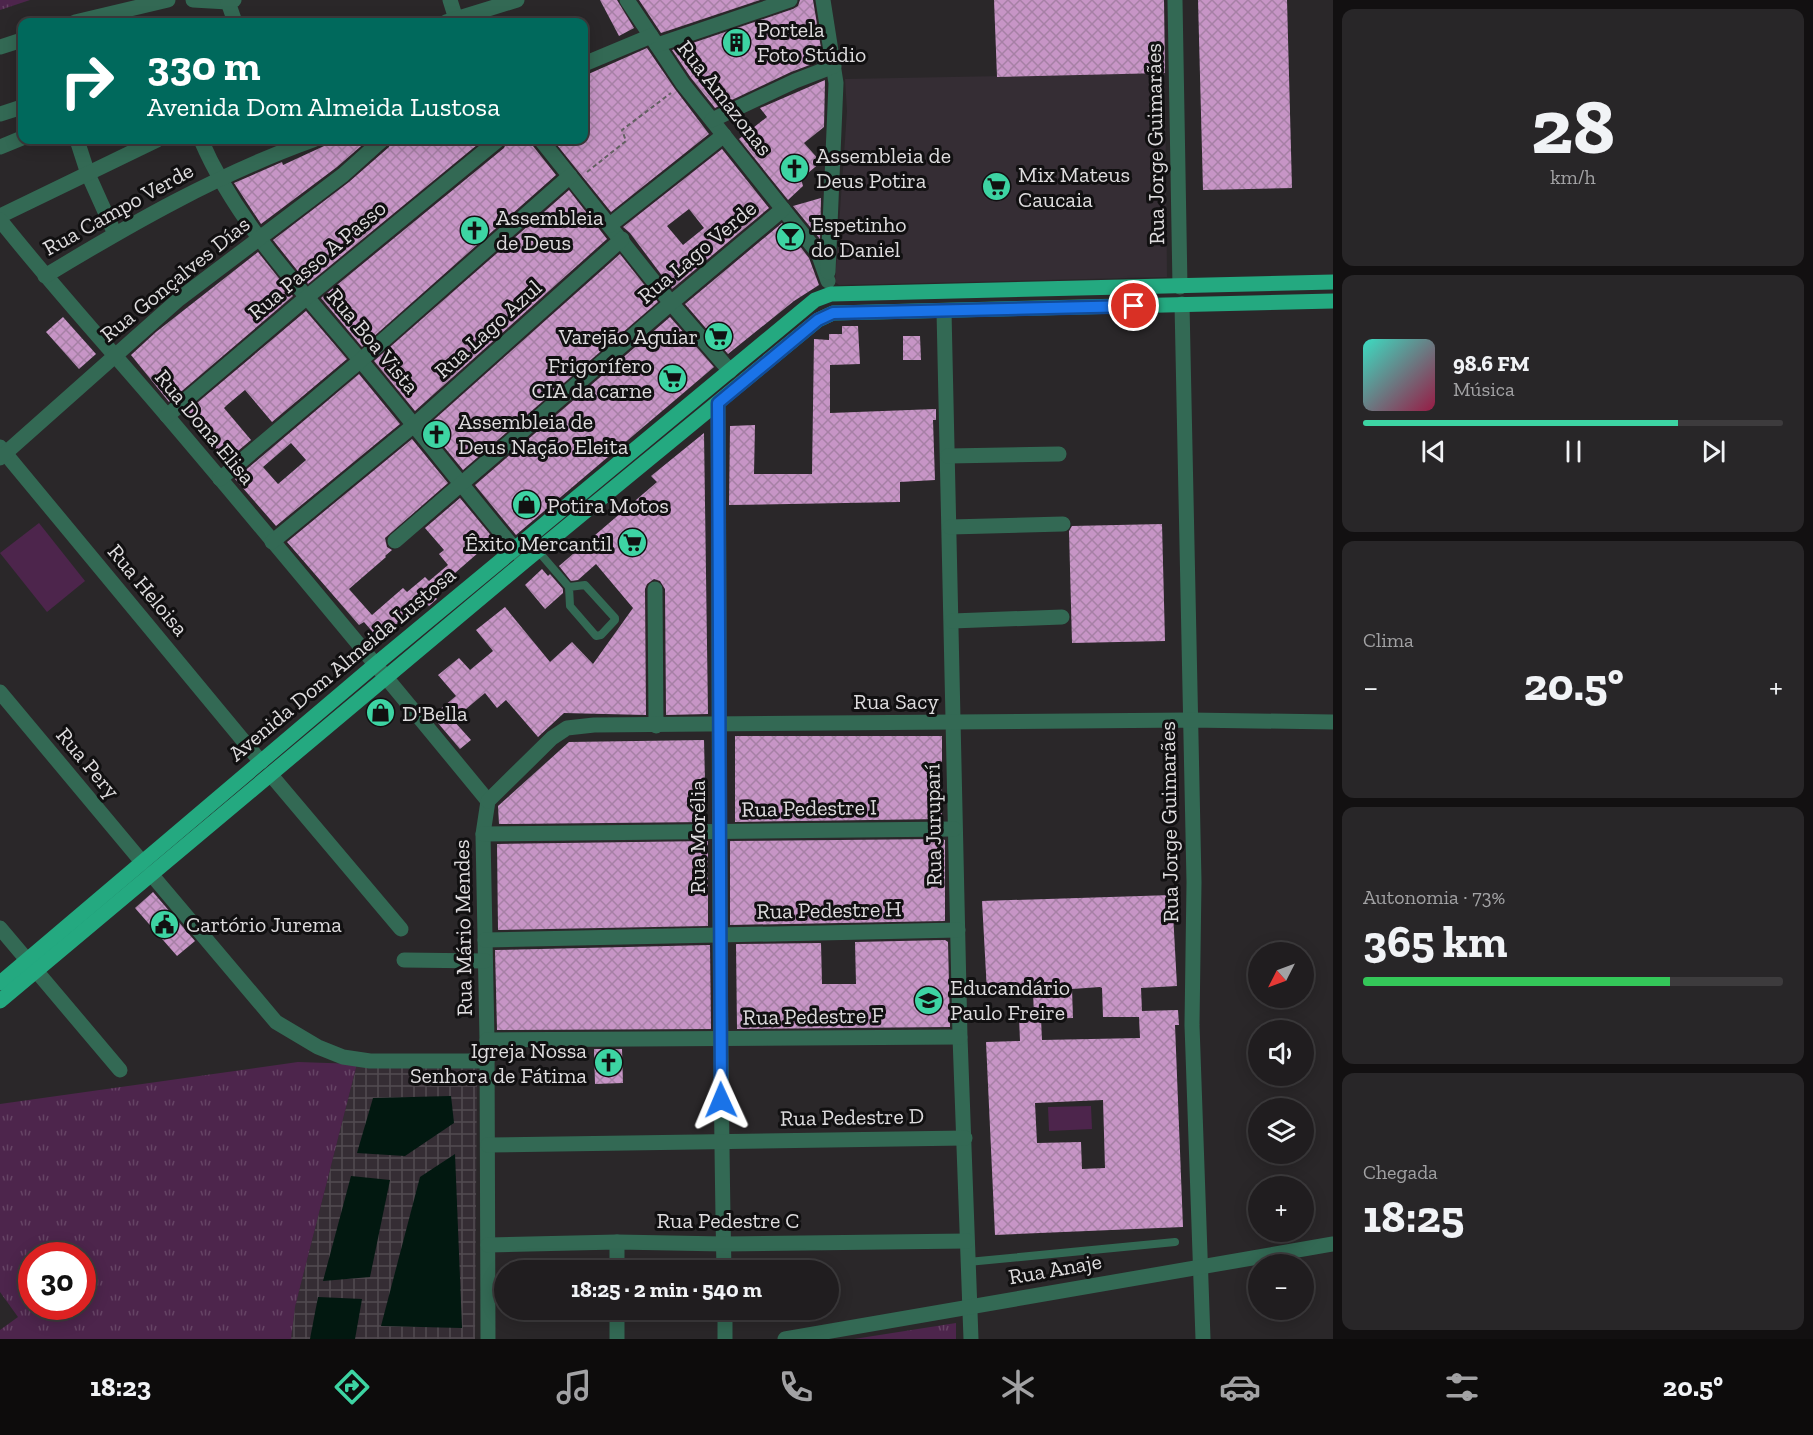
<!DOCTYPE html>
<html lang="pt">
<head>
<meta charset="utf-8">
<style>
	:root { --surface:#201d1f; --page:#282628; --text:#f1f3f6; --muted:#a2a2a4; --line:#3d3b3d; --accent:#3dd4a3 }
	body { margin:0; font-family:"Zilla Slab",serif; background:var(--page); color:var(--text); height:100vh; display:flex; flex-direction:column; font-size:22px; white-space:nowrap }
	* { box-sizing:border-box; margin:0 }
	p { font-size:20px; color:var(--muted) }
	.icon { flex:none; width:33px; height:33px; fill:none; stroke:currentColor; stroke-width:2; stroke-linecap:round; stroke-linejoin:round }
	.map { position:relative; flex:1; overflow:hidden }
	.drawer { display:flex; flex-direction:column; gap:9px; padding:9px; background:#121011; width:480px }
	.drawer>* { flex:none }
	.guide { position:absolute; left:18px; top:18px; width:570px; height:126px; border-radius:12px; box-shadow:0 3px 15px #0003,0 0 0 2px var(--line); background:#00695c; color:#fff; overflow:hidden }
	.needle { width:39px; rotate:228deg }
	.fabs { position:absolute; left:1248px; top:942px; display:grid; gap:12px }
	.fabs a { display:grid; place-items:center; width:66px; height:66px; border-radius:50%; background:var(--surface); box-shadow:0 3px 15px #0003,0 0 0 2px var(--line); font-size:30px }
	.speed { position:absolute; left:18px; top:1242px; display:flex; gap:12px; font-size:30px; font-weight:700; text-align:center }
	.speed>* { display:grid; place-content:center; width:78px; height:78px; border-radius:50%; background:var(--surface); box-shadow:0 3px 15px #0003,0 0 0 2px var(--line); line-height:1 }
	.speed .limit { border:9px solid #d22; background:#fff; color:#111 }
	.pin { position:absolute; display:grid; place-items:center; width:51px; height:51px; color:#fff; margin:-26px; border:3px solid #fff; border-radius:50%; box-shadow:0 2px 6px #0007 }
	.me { position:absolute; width:66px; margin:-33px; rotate:359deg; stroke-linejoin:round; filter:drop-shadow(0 0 4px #0008) }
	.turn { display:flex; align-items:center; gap:21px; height:126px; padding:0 30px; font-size:27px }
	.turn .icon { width:78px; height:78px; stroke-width:2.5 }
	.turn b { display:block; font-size:42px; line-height:51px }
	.big { font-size:45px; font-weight:800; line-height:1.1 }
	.drawer .tile { flex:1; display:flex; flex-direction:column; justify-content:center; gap:9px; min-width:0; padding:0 21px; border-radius:12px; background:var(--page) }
	.drawer .dial { align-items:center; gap:0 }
	.dial b { font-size:78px; line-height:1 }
	.song { display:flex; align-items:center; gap:18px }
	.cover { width:72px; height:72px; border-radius:9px; background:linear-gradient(135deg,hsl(170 70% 55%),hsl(340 70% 35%)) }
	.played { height:6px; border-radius:3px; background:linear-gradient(90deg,var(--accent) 75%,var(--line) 75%) }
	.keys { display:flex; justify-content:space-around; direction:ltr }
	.heat { display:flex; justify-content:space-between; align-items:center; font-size:33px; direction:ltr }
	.charge { height:9px; border-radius:4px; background:linear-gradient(90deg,#34c759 73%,var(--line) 0) }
	.trip { position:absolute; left:494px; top:1260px; width:345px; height:60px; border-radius:30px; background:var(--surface); box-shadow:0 3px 15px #0003,0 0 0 2px var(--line); font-weight:800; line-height:60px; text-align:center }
	.dock { display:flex; height:96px; justify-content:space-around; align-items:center; background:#0d0c0c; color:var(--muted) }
	.dock .icon { width:42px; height:42px }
	.dock .current { color:var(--accent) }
	.dock b { font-size:27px; color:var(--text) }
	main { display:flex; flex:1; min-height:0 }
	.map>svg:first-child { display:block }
</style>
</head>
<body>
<main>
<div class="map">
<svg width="1333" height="1339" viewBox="0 0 1333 1339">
	<defs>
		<pattern id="industrial-grid" width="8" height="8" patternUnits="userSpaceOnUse" patternTransform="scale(1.5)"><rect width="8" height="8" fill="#352d34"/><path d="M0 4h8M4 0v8" fill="none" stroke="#524b51"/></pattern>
		<pattern id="grass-tufts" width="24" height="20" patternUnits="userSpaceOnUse" patternTransform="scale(1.5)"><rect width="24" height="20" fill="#4d254c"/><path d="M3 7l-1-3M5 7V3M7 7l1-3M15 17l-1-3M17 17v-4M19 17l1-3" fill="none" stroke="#664465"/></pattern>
		<pattern id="building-cross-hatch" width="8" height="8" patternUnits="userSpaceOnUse" patternTransform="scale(1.5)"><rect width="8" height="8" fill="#c795c6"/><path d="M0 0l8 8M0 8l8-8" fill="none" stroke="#a680a5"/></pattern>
	</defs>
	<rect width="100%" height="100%" fill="#2a2729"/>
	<!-- built -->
	<path fill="#352d34" d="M1165 73 1167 277 839 285 835 282 847 111 845 79Z"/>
	<!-- industrial -->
	<path fill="url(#industrial-grid)" d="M357 1064 477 1068 475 1339H291L295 1307Z"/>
	<!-- grass -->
	<g fill="url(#grass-tufts)" fill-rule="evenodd">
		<path d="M0 0H30L0 10Z"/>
		<path d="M298 1062 357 1064 295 1307 291 1339H0V1330L18 1317 0 1292V1104ZM32 1256H82V1306H32Z"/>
		<path d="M956 1323V1339H854Z"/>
	</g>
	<!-- park -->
	<g fill="#4d254c">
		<path d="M39 523 85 581 47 612 0 553Z"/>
		<path d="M1091 1106 1092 1129 1049 1131 1048 1107Z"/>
	</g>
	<!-- water -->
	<g fill="#021810">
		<path d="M451 1096 454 1123 405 1156 357 1153 373 1098Z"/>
		<path d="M455 1154 462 1328 381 1326 420 1177Z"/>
		<path d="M351 1176 390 1180 370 1277 323 1281Z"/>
		<path d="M318 1297 362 1299 355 1339H310Z"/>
	</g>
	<!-- building -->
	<g fill="url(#building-cross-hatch)" fill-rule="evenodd">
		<path d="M600 0H617L634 28 619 36Z"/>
		<path d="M639 0H760L661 33Z"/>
		<path d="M800 0H813L823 60 791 72 715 108 691 78 672 50 793 9 798 6Z"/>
		<path d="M994 0H1164L1165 73 997 77Z"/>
		<path d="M1198 0H1287L1292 188 1203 190Z"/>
		<path d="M647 48 675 89 709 134 611 212 553 140H584V76Z"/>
		<path d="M825 80 824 127 804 143 821 162 801 179 803 186 788 200 739 139 767 117 760 108Z"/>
		<path d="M337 140H368L337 167 261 224 234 183 282 162 283 165Z"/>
		<path d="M392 140H483L308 284 273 240 349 182 389 147Z"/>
		<path d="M508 140H531L533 146 556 175 362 347 321 298 504 148Z"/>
		<path d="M722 149 769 208 672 289 630 233 623 227ZM689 209 704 228 683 245 667 226Z"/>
		<path d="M569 190 607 239 415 411 374 361Z"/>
		<path d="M821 198 820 239 793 206Z"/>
		<path d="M782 223 809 258 819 285 794 301 728 354 685 304Z"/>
		<path d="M258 252 293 296 169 402 131 355 156 332Z"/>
		<path d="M620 254 658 302 463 470 427 426Z"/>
		<path d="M306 311 347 359 272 422 245 390 227 405 224 408 251 440 226 461 185 413Z"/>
		<path d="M63 317 96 354 79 369 46 332Z"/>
		<path d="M670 317 714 367 516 535 475 485Z"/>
		<path d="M842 326H858L860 364 830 365V413L936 409V420H933L935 480 900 482V502L729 505 730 426 755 425 754 474H812L814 339 829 340V334H842Z"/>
		<path d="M903 336H920L921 360H903Z"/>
		<path d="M359 374 400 424 276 526 235 479ZM291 443 306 460 278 484 263 467Z"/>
		<path d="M704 433 708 714 666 715 665 589 660 581 654 579 647 584 645 589 646 715 564 713 538 737 506 700 497 708 485 693 453 720 471 740 460 749 432 716 456 696 438 675 459 658 470 670 493 651 476 630 505 607 550 662 572 642 593 664 633 608 596 564 578 580 571 581 559 566 657 482 651 476Z"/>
		<path d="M412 439 448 483 385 538 387 547 392 550 385 556 386 557 349 589 372 615 403 588 407 592 425 577 429 581 448 565 439 554 444 550 425 528 460 498 494 539 432 593 437 599 429 606 424 601 379 639 364 622 359 625 287 542Z"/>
		<path d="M1162 524 1165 641 1072 643 1069 531 1072 526Z"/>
		<path d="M542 569 548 576 550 574 563 589V593L545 609 525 585Z"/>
		<path d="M735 736H942V819L735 822Z"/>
		<path d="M704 740 706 822 499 824 498 806 569 742Z"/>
		<path d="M942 839 945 840V921L730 925V841Z"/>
		<path d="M708 841V926L498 930 497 844Z"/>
		<path d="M153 892 195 941 177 956 135 908Z"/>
		<path d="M1172 895 1177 986 1141 988 1142 1011 1178 1010 1179 1025H1175L1183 1227 995 1235 986 1042 1020 1041 1019 1017 1034 1016 1033 990 987 992 982 901ZM1100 987 1102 988 1103 1017H1139L1140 1038 1042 1040 1041 1019 1073 1018 1072 989ZM1103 1100 1105 1168 1082 1169 1081 1142 1037 1143 1035 1103Z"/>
		<path d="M945 940 948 942 950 1027 737 1029 736 944 821 943 822 984H856L855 942Z"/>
		<path d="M710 945 711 1029 497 1030 495 950Z"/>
		<path d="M594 1049H622L623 1083 595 1084Z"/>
	</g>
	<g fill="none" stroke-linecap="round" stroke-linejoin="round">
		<!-- path -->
		<path stroke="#636062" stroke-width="2" stroke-dasharray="4.5 3" stroke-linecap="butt" d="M587 172 626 141 622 130 671 93"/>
		<!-- lane -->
		<g stroke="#336954" stroke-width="8">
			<path d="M538 551 569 587"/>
			<path d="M585 585 615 618V620L601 635 596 636 570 606 569 587Z"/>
			<path d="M968 1262 1175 1242"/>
		</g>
		<!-- street -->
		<g stroke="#336954" stroke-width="15">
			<path d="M193 0 228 2 234 0"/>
			<path d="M450 0 456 19"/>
			<path d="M627 0 683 84 818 253 828 281"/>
			<path d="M823 0 836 83 828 272"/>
			<path d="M1175 0 1180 287"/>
			<path d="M228 2 235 22"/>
			<path d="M75 22 168 0"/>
			<path d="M446 22 517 0"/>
			<path d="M657 45 790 0"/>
			<path d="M0 47 22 40"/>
			<path d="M584 64 651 36"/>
			<path d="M0 114 22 107"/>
			<path d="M712 120 795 81 834 66"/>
			<path d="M77 140 88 174 115 234"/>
			<path d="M201 140C237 224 303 291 361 361 416 426 468 494 523 559"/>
			<path d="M541 140 671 303 730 371"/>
			<path d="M0 147 22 138"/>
			<path d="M0 216 157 140"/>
			<path d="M0 220C54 288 112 351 168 417 276 544 382 672 488 801L483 834 487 1040 488 1339"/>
			<path d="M610 225 724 135"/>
			<path d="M45 276C131 224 218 174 313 140"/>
			<path d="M1182 304 1194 882 1192 1025 1203 1339"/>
			<path d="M944 311 960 1037 971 1339"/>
			<path d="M718 403C720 692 718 981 724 1270"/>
			<path d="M167 416 307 297 498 140"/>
			<path d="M0 447 261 762"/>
			<path d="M948 456 1059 454"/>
			<path d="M0 458 179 299 343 175 382 140"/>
			<path d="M220 479 361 360 570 176"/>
			<path d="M950 527 1063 524"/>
			<path d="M395 541 671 303 783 209"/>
			<path d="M272 542 414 425 622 239"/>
			<path d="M655 589 656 726"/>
			<path d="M952 621 1062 617"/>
			<path d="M0 692 142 862"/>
			<path d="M271 775 401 929"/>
			<path d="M488 801 552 738 567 728 594 725 1190 720 1333 722"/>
			<path d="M483 834 954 829"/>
			<path d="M151 874 276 1022 318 1047 343 1057 370 1061H487"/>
			<path d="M0 928 120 1070"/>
			<path d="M485 940 958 930"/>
			<path d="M404 960 485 961"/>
			<path d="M487 1040 960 1037"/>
			<path d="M488 1145 965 1138"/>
			<path d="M617 1242V1270"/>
			<path d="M488 1245 617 1242 724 1244 967 1241"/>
			<path d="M617 1310V1339"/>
			<path d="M725 1310V1339"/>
			<path d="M785 1339 1333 1244"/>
		</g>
		<!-- primary -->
		<g stroke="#24a980" stroke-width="15">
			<path d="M0 983 376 664 815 300 831 294 1333 282"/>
			<path d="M0 1001 525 561 818 320 833 313 1333 301"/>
		</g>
	</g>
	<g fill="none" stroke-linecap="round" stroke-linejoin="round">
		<defs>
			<path id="route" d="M721 1100 718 403 818 320 833 313 1134 306"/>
		</defs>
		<!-- route casing -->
		<use href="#route" stroke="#114b97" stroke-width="15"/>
		<!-- route -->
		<use href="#route" stroke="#1a73e8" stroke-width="10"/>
	</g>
	<!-- icons -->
	<defs>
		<symbol id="building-disc" viewBox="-11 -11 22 22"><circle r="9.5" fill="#3dd4a3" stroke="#111011"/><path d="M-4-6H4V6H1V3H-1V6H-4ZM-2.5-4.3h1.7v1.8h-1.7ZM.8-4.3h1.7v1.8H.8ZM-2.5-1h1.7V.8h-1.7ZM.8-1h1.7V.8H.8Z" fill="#111"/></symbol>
		<symbol id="church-disc" viewBox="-11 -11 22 22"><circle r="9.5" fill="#3dd4a3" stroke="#111011"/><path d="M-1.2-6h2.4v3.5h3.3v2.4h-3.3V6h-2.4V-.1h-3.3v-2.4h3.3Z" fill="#111"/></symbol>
		<symbol id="supermarket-disc" viewBox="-11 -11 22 22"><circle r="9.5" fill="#3dd4a3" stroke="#111011"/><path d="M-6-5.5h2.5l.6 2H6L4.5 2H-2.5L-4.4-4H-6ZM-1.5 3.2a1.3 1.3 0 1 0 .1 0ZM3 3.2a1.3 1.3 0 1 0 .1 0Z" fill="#111"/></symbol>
		<symbol id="bar-disc" viewBox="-11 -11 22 22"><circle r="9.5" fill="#3dd4a3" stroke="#111011"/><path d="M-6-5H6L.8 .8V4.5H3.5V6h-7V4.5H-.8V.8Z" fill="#111"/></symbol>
		<symbol id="shop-disc" viewBox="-11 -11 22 22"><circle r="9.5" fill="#3dd4a3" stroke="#111011"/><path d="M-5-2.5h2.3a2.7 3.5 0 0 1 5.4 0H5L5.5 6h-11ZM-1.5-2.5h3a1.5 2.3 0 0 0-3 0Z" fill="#111"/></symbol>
		<symbol id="civic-disc" viewBox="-11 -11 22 22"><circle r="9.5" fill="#3dd4a3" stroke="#111011"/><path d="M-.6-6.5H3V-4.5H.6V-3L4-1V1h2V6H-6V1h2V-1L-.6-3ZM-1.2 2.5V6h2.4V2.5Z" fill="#111"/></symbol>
		<symbol id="school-disc" viewBox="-11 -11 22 22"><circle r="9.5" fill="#3dd4a3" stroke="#111011"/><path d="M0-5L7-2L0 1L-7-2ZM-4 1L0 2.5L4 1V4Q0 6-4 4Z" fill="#111"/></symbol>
	</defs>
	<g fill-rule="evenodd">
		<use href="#building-disc" x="720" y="26" width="33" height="33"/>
		<use href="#church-disc" x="778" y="152" width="33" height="33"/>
		<use href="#supermarket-disc" x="980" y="170" width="33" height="33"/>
		<use href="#church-disc" x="458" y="214" width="33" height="33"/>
		<use href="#bar-disc" x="774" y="220" width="33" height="33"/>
		<use href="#supermarket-disc" x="702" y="320" width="33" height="33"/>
		<use href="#supermarket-disc" x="656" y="362" width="33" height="33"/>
		<use href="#church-disc" x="420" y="418" width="33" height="33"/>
		<use href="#shop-disc" x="510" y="488" width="33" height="33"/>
		<use href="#supermarket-disc" x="616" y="526" width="33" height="33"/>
		<use href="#shop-disc" x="364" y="696" width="33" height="33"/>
		<use href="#civic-disc" x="148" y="908" width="33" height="33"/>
		<use href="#school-disc" x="912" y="984" width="33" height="33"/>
		<use href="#church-disc" x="592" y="1046" width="33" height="33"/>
	</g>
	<g text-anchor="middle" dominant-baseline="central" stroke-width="6" stroke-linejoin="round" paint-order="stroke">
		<!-- poi labels -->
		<g font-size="22" fill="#dedcde" stroke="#111011" text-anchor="start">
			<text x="757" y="29">Portela<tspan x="757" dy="25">Foto Stúdio</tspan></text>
			<text x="816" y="155">Assembleia de<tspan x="816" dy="25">Deus Potira</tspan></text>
			<text x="1018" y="174">Mix Mateus<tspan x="1018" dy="25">Caucaia</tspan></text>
			<text x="496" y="217">Assembleia<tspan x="496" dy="25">de Deus</tspan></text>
			<text x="811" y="224">Espetinho<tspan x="811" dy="25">do Daniel</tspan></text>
			<text x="698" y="336" text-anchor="end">Varejão Aguiar</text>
			<text x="652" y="365" text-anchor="end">Frigorífero<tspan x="652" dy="25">CIA da carne</tspan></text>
			<text x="458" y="421">Assembleia de<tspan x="458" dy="25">Deus Nação Eleita</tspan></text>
			<text x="547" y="505">Potira Motos</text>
			<text x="612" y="543" text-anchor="end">Êxito Mercantil</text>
			<text x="402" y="713">D'Bella</text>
			<text x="186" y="924">Cartório Jurema</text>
			<text x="950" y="987">Educandário<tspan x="950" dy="25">Paulo Freire</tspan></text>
			<text x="587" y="1050" text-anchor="end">Igreja Nossa<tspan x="587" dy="25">Senhora de Fátima</tspan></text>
		</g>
		<!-- street labels -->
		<g font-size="22" fill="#dedcde" stroke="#111011">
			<text transform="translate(725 98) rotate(52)">Rua Amazonas</text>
			<text transform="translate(1155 144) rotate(-91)">Rua Jorge Guimarães</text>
			<text transform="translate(118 209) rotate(-29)">Rua Campo Verde</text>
			<text transform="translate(697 252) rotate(-40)">Rua Lago Verde</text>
			<text transform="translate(317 260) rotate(-40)">Rua Passo A Passo</text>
			<text transform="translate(175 279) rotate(-39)">Rua Gonçalves Días</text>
			<text transform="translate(488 329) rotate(-42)">Rua Lago Azul</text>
			<text transform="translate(373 341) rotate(50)">Rua Boa Vista</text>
			<text transform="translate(205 427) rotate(50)">Rua Dona Elisa</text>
			<text transform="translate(148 590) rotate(50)">Rua Heloisa</text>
			<text transform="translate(342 664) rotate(-40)">Avenida Dom Almeida Lustosa</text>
			<text x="896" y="701">Rua Sacy</text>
			<text transform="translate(88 763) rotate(50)">Rua Pery</text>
			<text transform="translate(809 808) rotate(-1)">Rua Pedestre I</text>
			<text transform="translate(1169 822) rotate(-91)">Rua Jorge Guimarães</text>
			<text transform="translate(933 825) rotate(-91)">Rua Juruparí</text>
			<text transform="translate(697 837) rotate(-90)">Rua Morélia</text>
			<text transform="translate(829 910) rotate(-1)">Rua Pedestre H</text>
			<text transform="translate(463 928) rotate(-91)">Rua Mário Mendes</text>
			<text transform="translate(813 1016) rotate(-1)">Rua Pedestre F</text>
			<text transform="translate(852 1117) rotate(-1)">Rua Pedestre D</text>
			<text x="728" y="1220">Rua Pedestre C</text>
			<text transform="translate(1055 1269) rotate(-10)">Rua Anaje</text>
		</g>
	</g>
</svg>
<div class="fabs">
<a><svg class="needle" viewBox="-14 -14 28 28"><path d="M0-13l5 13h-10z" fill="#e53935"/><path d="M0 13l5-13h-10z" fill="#a2a2a4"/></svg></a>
<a><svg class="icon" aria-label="sound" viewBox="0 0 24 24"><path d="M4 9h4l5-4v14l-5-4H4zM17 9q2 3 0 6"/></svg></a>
<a><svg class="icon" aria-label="layers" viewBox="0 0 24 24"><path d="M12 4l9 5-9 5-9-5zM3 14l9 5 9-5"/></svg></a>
<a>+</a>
<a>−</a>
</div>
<div class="speed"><div class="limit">30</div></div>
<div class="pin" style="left:1134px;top:306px;background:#d93025"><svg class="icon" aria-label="arrive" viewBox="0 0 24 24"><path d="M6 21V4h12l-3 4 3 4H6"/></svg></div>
<svg class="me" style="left:721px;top:1100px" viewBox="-20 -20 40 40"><path d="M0-17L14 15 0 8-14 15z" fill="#1a73e8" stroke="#fff" stroke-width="4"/></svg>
<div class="trip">18:25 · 2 min · 540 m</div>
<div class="guide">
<div class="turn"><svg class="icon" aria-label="right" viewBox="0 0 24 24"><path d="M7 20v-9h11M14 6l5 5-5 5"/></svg><div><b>330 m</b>Avenida Dom Almeida Lustosa</div></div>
</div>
</div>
<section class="drawer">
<div class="tile dial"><b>28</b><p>km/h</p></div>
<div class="tile">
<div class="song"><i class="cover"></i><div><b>98.6 FM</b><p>Música</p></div></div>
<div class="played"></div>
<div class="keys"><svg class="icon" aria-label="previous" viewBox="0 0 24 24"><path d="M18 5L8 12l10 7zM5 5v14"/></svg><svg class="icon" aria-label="pause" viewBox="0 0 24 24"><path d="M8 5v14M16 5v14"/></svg><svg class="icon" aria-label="next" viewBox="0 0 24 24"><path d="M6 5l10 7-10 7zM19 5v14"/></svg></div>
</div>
<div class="tile"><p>Clima</p>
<div class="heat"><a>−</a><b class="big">20.5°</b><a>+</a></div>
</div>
<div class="tile"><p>Autonomia · 73%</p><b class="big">365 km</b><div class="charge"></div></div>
<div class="tile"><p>Chegada</p><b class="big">18:25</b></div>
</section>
</main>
<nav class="dock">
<b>18:23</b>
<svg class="icon current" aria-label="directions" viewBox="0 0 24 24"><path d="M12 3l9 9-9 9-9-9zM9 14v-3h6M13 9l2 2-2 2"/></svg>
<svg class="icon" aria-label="music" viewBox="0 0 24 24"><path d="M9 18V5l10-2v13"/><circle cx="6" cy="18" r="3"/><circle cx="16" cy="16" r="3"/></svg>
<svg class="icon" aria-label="phone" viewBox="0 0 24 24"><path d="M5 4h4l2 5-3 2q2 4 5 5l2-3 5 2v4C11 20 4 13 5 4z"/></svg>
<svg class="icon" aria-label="climate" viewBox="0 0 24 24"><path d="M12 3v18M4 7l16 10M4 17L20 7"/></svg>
<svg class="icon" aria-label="car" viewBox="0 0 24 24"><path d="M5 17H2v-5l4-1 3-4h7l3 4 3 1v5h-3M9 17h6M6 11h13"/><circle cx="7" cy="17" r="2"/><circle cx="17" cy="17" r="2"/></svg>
<svg class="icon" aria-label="filters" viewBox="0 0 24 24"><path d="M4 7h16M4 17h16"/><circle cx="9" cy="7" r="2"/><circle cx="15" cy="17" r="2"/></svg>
<b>20.5°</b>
</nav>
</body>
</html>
